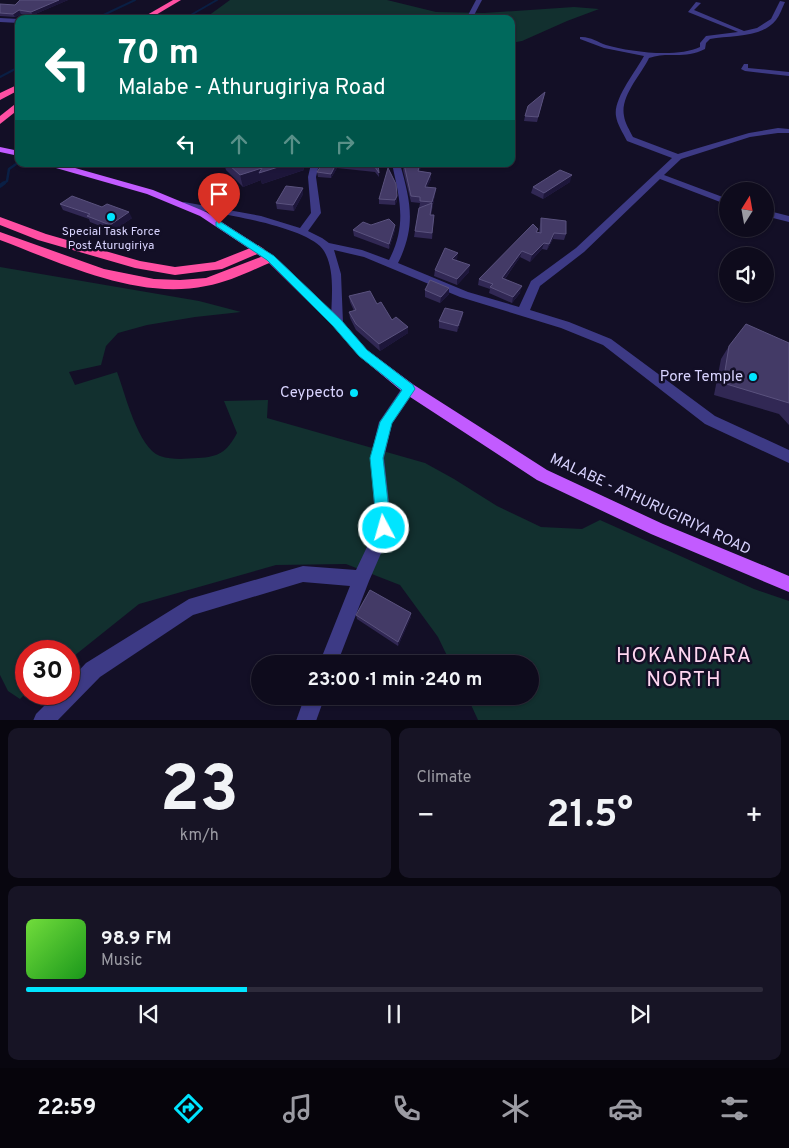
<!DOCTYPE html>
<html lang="en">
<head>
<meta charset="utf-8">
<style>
	:root { --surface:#0e0b1c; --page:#171425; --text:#f1f3f6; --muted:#9b9ba3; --line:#2e2b3b; --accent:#00e5ff }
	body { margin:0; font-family:Overpass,sans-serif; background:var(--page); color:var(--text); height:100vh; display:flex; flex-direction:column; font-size:19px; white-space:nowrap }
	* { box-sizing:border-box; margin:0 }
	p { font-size:16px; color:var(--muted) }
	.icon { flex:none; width:28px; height:28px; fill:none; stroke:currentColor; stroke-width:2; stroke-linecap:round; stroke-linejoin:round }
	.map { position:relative; height:720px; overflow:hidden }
	.details { display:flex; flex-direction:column; gap:8px; padding:8px; background:#08060f; flex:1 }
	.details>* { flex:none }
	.top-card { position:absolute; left:15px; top:15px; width:500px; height:152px; border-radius:10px; box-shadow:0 1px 4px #0004,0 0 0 1px var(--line); background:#00695c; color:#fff; overflow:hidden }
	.needle { width:32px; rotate:11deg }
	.controls { position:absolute; left:719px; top:182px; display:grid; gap:10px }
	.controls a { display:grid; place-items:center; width:55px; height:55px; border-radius:50%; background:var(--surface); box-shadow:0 1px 4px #0004,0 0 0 1px var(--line); font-size:25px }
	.speed { position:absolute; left:15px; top:640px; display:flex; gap:10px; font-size:25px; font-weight:700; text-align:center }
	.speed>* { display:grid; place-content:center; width:65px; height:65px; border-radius:50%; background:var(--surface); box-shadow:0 1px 4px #0004,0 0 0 1px var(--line); line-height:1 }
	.speed .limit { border:8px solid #d22; background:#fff; color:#111 }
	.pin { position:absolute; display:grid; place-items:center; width:42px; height:42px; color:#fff; margin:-51px -21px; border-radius:50% 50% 50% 0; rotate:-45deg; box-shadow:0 0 5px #0007 }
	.pin .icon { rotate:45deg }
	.me { position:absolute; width:55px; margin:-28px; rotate:354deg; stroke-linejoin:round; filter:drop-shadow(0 0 4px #0008) }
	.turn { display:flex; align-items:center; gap:18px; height:105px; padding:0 20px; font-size:22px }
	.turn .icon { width:65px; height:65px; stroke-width:2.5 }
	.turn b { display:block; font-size:35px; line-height:42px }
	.lanes { display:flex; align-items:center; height:48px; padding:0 20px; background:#0003; justify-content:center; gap:25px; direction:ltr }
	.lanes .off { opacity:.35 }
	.big { font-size:38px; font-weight:700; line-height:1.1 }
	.details .tile { flex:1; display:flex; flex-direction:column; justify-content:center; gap:8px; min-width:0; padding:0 18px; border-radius:10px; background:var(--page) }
	.details .dial { align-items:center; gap:0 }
	.dial b { font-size:65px; line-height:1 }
	.song { display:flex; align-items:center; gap:15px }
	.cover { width:60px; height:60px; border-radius:8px; background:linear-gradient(135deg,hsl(100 70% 55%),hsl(120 70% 35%)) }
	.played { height:5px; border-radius:2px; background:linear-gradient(90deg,var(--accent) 30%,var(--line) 30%) }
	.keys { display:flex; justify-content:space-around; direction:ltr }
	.heat { display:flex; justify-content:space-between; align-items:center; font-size:28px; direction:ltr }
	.details .tiles { flex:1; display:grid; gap:8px; grid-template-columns:1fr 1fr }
	.tile:last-child { grid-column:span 2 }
	.trip { position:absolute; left:251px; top:655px; width:288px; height:50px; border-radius:25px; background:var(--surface); box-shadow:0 1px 4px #0004,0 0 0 1px var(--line); font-weight:700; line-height:50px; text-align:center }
	.tab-bar { display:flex; height:80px; justify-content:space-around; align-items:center; background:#06040b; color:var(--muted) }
	.tab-bar .icon { width:35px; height:35px }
	.tab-bar .active { color:var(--accent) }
	.tab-bar b { font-size:22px; color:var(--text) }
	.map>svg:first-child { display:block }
</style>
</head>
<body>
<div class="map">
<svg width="789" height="721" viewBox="0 0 789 721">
	<rect width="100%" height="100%" fill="#130f26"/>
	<!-- green -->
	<g fill="#12302f">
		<path d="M230 0H387L436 12 484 13 574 7 599 9 567 21 522 41 511 43V19H204Z"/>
		<path d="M0 267 199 301 241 312 195 317 147 325 118 333 106 346 101 365 69 372 75 385 117 372C125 393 138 448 160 456 172 460 184 459 198 458 219 457 227 452 237 433L224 401 268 400 267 418 425 463 454 479 497 506 541 527 582 529 600 520 754 589 789 601V720H478L467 696H530V664H451L438 637 400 585 346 564 276 565 139 604 69 660V651H26V693L20 699 8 691 0 675Z"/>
	</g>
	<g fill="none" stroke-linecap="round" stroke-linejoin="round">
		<!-- stream-far2 -->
		<g stroke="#0a1f44" stroke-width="2">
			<path d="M95 19 135 0"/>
			<path d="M184 19 217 0"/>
			<path d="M0 77 19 67"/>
		</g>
		<!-- stream-far1 -->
		<path stroke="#0a1f44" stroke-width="2.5" d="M3 184 7 181 9 169 19 162"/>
		<!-- stream -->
		<path stroke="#0a1f44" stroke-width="4" d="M0 186 4 183"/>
		<!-- minor -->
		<g fill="#3d3a85" fill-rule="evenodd">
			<path d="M476 0H482L472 19H466Z"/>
			<path d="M780 1 785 2C782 8 780 15 776 20 762 38 731 35 710 39L706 43 705 49C684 60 668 51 649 58 641 75 620 96 624 116 625 123 630 131 633 137L678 154 749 133 778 128 789 129V133H778L750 137 681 159 664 175 728 199V205L660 179 584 252 540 286 530 310 569 322 611 339 715 416 789 450V463L705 424 603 345 561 328 460 297 364 257 334 250 341 274 343 323 341 326H333L331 323C331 301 336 271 324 251 309 226 214 212 184 208L179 205 184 202 261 216 300 228 311 213 308 177 311 164H319L316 177 321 213 308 231 322 238 329 243 362 250 389 260C407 225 400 200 392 164H400C411 202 416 227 398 263L468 292 519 307 531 281 576 248 672 158 627 141C623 133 617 124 616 116 613 99 636 71 644 56L604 48 580 39V37C589 36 598 42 606 45 630 52 677 58 700 47V43L706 36 738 32 688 12 696 2 701 3 694 10 744 31 757 28 771 19Z"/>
			<path d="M0 18 19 19V23L0 22Z"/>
			<path d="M744 64H748V68L789 72V76L745 71 741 69Z"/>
			<path d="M765 210 789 216V222L765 216Z"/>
			<path d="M409 384 414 385 416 389 392 424 384 458 392 528 369 581 337 664H319L350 586 303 582 193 615 100 677 57 721H33L36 714 56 694H69V681L86 663 189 599 303 566 356 570 376 528 370 458 379 422 404 385Z"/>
			<path d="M305 696H325L316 721H296Z"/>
		</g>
		<!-- major -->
		<g fill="#c25bff" fill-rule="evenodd">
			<path d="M0 147 19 151V156L0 152Z"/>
			<path d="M48 164H61L153 190 206 212 274 256 341 320 367 350 414 385 547 470 663 524 789 576V592L651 534 537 480 404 393 359 356 333 326 266 260 200 216 147 194 49 166Z"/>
		</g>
		<!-- highway -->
		<g fill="#ff4fa3" fill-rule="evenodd">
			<path d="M173 0H181L149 19H140Z"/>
			<path d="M19 84V90L0 100V93Z"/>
			<path d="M19 101V109L0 124V116Z"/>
			<path d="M0 217 46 234 140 261 175 267 215 262 258 245 264 249 262 252 222 269 175 275 135 268 38 240 0 225Z"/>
			<path d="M0 232 104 269 154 279 180 280 206 278 266 255 270 254 276 258 274 261C252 270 230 282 206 286 136 300 64 264 0 240Z"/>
		</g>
	</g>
	<!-- wall -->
	<g fill="#312854">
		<path d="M20 0H68L33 15 21 14 15 17 0 16V4L15 5Z"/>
		<path d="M545 92 537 122 524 121 525 116Z"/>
		<path d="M224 164H303L304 170 262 184 261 180 243 187 226 170Z"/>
		<path d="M322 164H378L379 177 375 172 337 168 331 178 318 177 317 172Z"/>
		<path d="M404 164H422L419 171 431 173V179L427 187 436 188 435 194 431 215H434L432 239 414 237 415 231 420 203 411 202 403 170Z"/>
		<path d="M570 182 543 199 531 193 533 187Z"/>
		<path d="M303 194 294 211 277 209 276 203Z"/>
		<path d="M397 196V201L395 205 379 204V199Z"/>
		<path d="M60 204 132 218 113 231 90 222 89 219 63 210Z"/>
		<path d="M541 218 566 234 564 240 553 239 547 250 542 249 530 262 520 257 505 279 520 293 512 303 489 293 490 289 478 285 479 279 538 229 537 232 539 233 540 225Z"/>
		<path d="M371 225 395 230 389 249 354 236 353 230Z"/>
		<path d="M457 260 456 261 469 272 457 285 434 276 435 270Z"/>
		<path d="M449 288V294L440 303 425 297V290Z"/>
		<path d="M349 296 377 304 392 320 408 327V333L380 351 356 330 350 318 349 312 354 311 350 302Z"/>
		<path d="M463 312 462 318 457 332 439 328V321Z"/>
		<path d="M789 343V425L779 414 714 395 721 359 729 346Z"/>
		<path d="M411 613V617L398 646 357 619 356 615Z"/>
	</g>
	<!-- shaded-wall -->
	<g fill="#1d163a">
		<path d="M59 0H68L33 15 31 12Z"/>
		<path d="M19 10 21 14 15 17 13 14Z"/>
		<path d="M288 164H303L304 170 262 184 261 180 243 187 240 175 262 168Z"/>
		<path d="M336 164 337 168 331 178V174Z"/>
		<path d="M420 164H422L418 177V171Z"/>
		<path d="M431 173V179L425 193V187Z"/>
		<path d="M572 175 570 182 543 199 544 193Z"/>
		<path d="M303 188V194L294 211 293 205Z"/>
		<path d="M436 188 435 194 432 209V202Z"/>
		<path d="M397 196V201L395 205V200Z"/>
		<path d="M129 212 132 218 113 231 110 225Z"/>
		<path d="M395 225V230L389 249V244Z"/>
		<path d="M554 233 553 239 547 250 549 244Z"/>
		<path d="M544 243 542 249 530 262 532 255Z"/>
		<path d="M522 251 520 257 501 284 502 278Z"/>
		<path d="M458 253 457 260 451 265 452 259Z"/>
		<path d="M470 265 469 272 457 285V279Z"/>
		<path d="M522 286 520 293 512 303 513 297Z"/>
		<path d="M449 288V294L440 303 441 297Z"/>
		<path d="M463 312 462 318 457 332 458 326Z"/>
		<path d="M408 327V333L380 351 379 344Z"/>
		<path d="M411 613V617L398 646V642Z"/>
	</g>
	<!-- building -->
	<g fill="#433a66" stroke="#5a527e">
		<path d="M20 0H59L31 12 19 10 13 14 0 13V4L15 5Z"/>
		<path d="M545 92 538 117 525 116 528 106Z"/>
		<path d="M228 164H288L259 173 262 168 240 175Z"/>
		<path d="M322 164H336L331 174 317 172Z"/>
		<path d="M341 164H378L379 173 375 167Z"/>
		<path d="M404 164H420L418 171 431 173 425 187 436 188 432 202 420 201V197L411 196Z"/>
		<path d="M388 168 396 184 397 196 395 200 379 199Z"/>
		<path d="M560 170 572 175 544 193 533 187Z"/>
		<path d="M286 186 303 188 293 205 276 203Z"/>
		<path d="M72 196 102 207 107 204 129 212 110 225 87 216 90 214 60 204Z"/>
		<path d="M432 203 430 215H434L432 233 415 231 419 208Z"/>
		<path d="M541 218 566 221V234L554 233 549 244 544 243 532 255 522 251 502 278 522 286 513 297 490 287 493 284 479 279 533 224 538 229 536 232 541 233Z"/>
		<path d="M389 219 395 225 389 244 353 230 363 222 371 225Z"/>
		<path d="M445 248 458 253 452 259 470 265 457 279 435 270Z"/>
		<path d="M430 280 449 288 441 297 425 290Z"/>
		<path d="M370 291 377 304 381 302 392 320 396 317 408 327 379 344 356 324 349 312 356 310 349 296Z"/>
		<path d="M445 308 463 312 458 326 439 321Z"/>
		<path d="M746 324 789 343V403L723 383 729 346Z"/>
		<path d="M370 590 411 613 398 642 356 615Z"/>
	</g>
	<!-- route -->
	<path fill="#00e5ff" stroke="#0095a6" d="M219 221 274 256 341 320 367 350 413 385 415 389 413 392 392 423 383 458 391 528 389 533 384 535 379 533 377 528 370 458 380 422 402 390 359 356 333 326 267 260 216 226V222Z"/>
	<!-- markers -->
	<g fill="#00e5ff" stroke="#130f26" stroke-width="2">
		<circle cx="111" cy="217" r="5"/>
		<circle cx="753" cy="377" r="5"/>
		<circle cx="354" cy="393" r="5"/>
	</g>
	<g text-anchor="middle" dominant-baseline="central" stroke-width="5" stroke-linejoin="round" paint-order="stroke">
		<!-- far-poi labels -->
		<g font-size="12" fill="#d9d4ff" stroke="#130f26">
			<text x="111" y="232">Special Task Force<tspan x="111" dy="14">Post Aturugiriya</tspan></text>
		</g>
		<!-- poi labels -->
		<g font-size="15" fill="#d9d4ff" stroke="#130f26" text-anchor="end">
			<text x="743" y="377">Pore Temple</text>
			<text x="344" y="393">Ceypecto</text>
		</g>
		<!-- street labels -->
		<g font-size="15" fill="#d9d4ff" stroke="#130f26">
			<text transform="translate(650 505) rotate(25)">MALABE - ATHURUGIRIYA ROAD</text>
		</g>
		<!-- near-quarter labels -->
		<g font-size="21" letter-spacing="1" fill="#ffd6f0" stroke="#130f26">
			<text x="684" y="656">HOKANDARA<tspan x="684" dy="24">NORTH</tspan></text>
		</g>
	</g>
</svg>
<div class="controls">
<a><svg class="needle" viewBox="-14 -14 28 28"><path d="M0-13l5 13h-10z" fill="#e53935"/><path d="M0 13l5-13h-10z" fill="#9b9ba3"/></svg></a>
<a><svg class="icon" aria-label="sound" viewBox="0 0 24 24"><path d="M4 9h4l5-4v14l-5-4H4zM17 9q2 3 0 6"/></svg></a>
</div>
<div class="speed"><div class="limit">30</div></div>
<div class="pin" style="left:219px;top:224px;background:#d93025"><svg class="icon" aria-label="arrive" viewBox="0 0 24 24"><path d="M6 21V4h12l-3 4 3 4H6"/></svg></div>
<svg class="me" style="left:384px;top:528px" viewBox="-20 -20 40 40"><circle r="17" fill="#00e5ff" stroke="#fff" stroke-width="3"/><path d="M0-11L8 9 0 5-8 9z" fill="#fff"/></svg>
<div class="trip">23:00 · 1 min · 240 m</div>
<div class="top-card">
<div class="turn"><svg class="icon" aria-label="left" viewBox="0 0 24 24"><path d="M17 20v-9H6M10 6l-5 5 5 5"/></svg><div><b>70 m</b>Malabe - Athurugiriya Road</div></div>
<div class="lanes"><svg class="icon" aria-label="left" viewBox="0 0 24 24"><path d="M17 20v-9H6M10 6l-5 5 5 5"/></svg><svg class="icon off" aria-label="ahead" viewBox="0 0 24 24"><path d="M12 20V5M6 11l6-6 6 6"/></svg><svg class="icon off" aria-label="ahead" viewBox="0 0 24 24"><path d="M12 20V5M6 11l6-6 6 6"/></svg><svg class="icon off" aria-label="right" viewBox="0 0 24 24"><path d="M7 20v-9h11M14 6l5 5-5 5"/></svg></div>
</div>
</div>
<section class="details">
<div class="tiles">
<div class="tile dial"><b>23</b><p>km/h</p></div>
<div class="tile"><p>Climate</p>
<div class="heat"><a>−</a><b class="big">21.5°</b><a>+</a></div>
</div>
<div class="tile">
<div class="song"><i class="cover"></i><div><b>98.9 FM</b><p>Music</p></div></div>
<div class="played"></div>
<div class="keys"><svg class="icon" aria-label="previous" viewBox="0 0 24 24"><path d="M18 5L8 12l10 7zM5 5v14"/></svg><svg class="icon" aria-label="pause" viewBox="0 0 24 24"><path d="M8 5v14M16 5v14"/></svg><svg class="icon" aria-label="next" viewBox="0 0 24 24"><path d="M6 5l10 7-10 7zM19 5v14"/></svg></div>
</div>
</div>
</section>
<nav class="tab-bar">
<b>22:59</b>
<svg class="icon active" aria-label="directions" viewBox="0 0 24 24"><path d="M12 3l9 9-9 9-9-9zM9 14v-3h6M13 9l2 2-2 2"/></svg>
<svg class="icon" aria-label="music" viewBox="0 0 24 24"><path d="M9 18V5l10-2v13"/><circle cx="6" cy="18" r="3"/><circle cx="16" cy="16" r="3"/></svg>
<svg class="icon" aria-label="phone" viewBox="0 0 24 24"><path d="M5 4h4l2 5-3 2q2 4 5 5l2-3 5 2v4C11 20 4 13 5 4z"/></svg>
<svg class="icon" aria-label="climate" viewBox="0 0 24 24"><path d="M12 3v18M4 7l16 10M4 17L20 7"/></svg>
<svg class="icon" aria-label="car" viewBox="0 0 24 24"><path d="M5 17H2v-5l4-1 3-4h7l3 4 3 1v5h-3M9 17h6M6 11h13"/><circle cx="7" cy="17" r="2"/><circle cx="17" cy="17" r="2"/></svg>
<svg class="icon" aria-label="filters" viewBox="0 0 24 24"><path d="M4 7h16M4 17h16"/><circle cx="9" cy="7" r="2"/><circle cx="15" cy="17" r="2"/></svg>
</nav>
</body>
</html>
